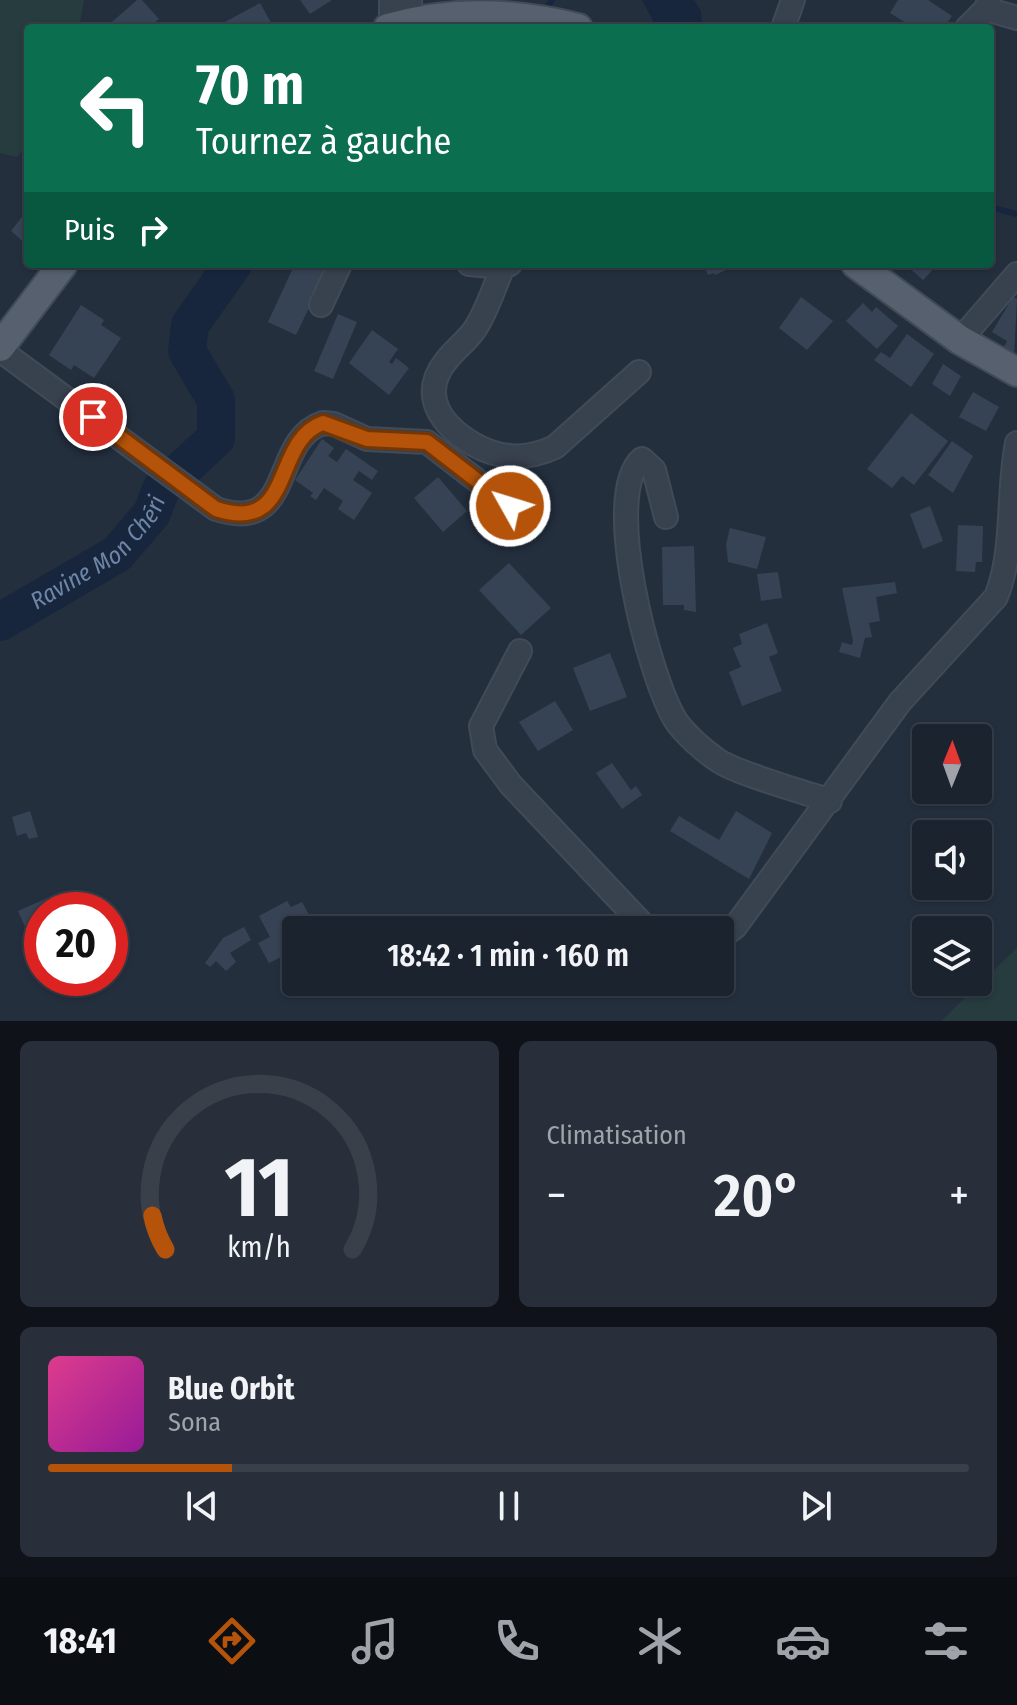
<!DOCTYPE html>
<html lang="fr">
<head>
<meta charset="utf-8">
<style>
	:root { --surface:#1b232e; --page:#282f3a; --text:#f1f3f6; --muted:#a0a4aa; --line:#39404a; --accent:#b45309 }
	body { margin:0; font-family:"Fira Sans Condensed",sans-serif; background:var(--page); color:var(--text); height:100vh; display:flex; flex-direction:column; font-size:30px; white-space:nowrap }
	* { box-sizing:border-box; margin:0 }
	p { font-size:26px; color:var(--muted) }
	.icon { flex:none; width:44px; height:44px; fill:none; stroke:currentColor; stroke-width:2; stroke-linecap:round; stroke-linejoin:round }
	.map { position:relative; height:1021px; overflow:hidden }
	.details { display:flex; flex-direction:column; gap:20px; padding:20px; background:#0f1319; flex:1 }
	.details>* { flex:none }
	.top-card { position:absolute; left:24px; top:24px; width:970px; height:244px; border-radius:8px; box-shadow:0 2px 6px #0004,0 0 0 2px var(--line); background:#0b6e4f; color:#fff; overflow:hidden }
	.needle { width:52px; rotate:1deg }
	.controls { position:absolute; left:912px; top:724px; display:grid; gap:16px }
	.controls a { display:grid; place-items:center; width:80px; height:80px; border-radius:8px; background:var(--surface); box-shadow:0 2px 6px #0004,0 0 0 2px var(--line); font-size:40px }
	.speed { position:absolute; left:24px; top:892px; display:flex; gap:16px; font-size:40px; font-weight:700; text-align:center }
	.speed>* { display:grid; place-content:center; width:104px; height:104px; border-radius:50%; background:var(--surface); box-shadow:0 2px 6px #0004,0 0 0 2px var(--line); line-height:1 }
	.speed .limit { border:12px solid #d22; background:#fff; color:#111 }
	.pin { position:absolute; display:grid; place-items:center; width:68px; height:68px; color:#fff; margin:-34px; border:4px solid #fff; border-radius:50%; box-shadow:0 2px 8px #0007 }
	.me { position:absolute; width:88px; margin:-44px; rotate:309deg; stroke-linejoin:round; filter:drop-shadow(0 0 6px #0008) }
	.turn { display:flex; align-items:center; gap:28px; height:168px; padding:0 40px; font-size:36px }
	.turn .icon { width:104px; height:104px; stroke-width:2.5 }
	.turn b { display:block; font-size:56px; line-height:68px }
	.then { display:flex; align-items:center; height:76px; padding:0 40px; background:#0003; gap:16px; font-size:30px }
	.big { font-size:60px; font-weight:600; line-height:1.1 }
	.details .card { flex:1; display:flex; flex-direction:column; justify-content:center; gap:12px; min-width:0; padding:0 28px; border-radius:12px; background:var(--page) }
	.details .dial { align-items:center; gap:0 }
	.dial svg { height:208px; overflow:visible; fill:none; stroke:var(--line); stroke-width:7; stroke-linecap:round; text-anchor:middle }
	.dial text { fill:var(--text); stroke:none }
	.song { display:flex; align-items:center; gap:24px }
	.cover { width:96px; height:96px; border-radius:12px; background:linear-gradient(135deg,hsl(330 70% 55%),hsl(300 70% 35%)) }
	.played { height:8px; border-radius:4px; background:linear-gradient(90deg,var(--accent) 20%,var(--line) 20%) }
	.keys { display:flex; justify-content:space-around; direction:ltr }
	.heat { display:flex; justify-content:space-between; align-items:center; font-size:44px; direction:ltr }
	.details .tiles { flex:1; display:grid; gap:20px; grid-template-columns:1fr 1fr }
	.card:last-child { grid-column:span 2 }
	.trip { position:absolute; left:282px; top:916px; width:452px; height:80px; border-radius:8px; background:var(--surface); box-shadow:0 2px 6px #0004,0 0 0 2px var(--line); font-weight:600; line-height:80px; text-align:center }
	.tab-bar { display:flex; height:128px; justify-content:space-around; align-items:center; background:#0b0e12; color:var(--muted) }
	.tab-bar .icon { width:56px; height:56px }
	.tab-bar .current { color:var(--accent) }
	.tab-bar b { font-size:36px; color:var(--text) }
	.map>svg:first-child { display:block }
</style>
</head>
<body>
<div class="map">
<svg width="1017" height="1021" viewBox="0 0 1017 1021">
	<rect width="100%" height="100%" fill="#242f3e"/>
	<!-- green -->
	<g fill="#263c3f">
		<path d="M0 0H84L79 28H28V145L17 157 0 153Z"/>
		<path d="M1017 948V1021H941Z"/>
	</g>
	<!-- water -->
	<path fill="#17263c" d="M642 0H694L701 11 702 28H657Z"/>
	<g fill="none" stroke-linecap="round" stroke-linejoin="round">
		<!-- stream -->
		<g stroke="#17263c" stroke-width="6">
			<path d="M543 13 552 0"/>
			<path d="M990 207 1017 214"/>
		</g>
		<!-- river -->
		<path stroke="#17263c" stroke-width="38" id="s1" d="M0 622 117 554 152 513 161 489 216 438V400L187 351 190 325 233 264"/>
	</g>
	<!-- building -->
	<g fill="#364354">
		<path d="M137 0H142L159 19 148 28H117L112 22Z"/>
		<path d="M300 0H332L310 14Z"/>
		<path d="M898 0H928L952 16 944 28H914L890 13Z"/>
		<path d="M260 3 274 28H226L223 23Z"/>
		<path d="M28 209V246L11 231Z"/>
		<path d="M283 264H330L296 335 268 322 293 268Z"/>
		<path d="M703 264H739L715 275 714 273 708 275Z"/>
		<path d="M905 264H938L923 280Z"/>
		<path d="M801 297 833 321 807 350 779 328Z"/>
		<path d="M1013 297 1017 299 1014 355 1003 349 1007 341 992 332Z"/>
		<path d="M863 303 872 312 876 307 898 326 877 349 846 321Z"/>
		<path d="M81 305 104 320 101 325 121 338 94 378 74 365 71 370 49 355Z"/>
		<path d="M338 314 357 322 333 379 314 371Z"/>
		<path d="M372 330 398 349 389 362 392 364 396 358 409 368 389 395 349 363Z"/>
		<path d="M907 334 934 354 911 387 874 360 881 352 890 358Z"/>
		<path d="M943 364 961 376 950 396 932 384Z"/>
		<path d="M90 382 100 388 104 383 112 388 97 412 79 400Z"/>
		<path d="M973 392 999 407 986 431 959 417Z"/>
		<path d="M911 413 948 441 914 485 902 476 892 488 867 469Z"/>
		<path d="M322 439 334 448 328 456 337 462 346 449 378 471 372 480 359 471 353 480 372 493 354 520 338 509 343 501 324 488 316 500 310 496 313 493 295 480Z"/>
		<path d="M952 441 973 456 953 493 928 475Z"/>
		<path d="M438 477 467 511 443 532 414 498Z"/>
		<path d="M930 506 943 541 923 549 910 514Z"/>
		<path d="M958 525 983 526 982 562H976L975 572 956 571Z"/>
		<path d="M730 528 766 537 757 569 728 562 726 544Z"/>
		<path d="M694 546 696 612 684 610V605H663L662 547Z"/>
		<path d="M509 563 551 608 521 635 479 590Z"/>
		<path d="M778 572 782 598 761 601 757 574Z"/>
		<path d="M895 582 897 593 876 597 880 621 869 623 872 637 865 638 860 658 839 652 842 642 852 645 853 641 842 588Z"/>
		<path d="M767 623 778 653 769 657 782 691 742 706 729 672 741 667 733 648 742 644 739 634Z"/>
		<path d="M610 653 627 697 590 711 573 668Z"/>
		<path d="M555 701 573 730 538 751 519 722Z"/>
		<path d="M612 763 631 790 636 786 642 795 622 809 596 773Z"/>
		<path d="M30 811 38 837 29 839 26 833 17 836 12 817Z"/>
		<path d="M736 811 772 833 749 879 670 831 679 816 719 840Z"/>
		<path d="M54 895 61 910H42V932L30 938 18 911Z"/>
		<path d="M287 901 291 907 302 902 317 930H296V968L289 972 281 957 269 963 258 943 270 937 259 916Z"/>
		<path d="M244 927 251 940 230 953 236 962 226 971 216 961 210 967 205 963 223 938Z"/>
	</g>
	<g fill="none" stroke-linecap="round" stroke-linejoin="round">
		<defs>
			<g id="minor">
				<path d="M391 0V27"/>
				<path d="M410 0 411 21"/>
				<path d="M986 9 1017 18"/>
				<path d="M783 28 793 0"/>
				<path d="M967 28 986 9 989 0"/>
				<path d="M469 264 503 267"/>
				<path d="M510 264 503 267C494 287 487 311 475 329 467 341 455 349 446 361 419 395 441 425 473 444 501 460 527 460 555 447L639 372"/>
				<path d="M321 305 340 264"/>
				<path d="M960 340 1017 274"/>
				<path d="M0 350 216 509C296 535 270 440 323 423L334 424 367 439 427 442 510 506"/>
				<path d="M666 517 654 470 642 459C601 494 649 678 676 721 685 734 703 750 716 759 734 773 805 792 830 801"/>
				<path d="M520 651 481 726 485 750 511 785 648 930"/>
				<path d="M720 938 735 927 900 702 996 597C1015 550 1007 493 1017 443"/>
			</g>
			<g id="major">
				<path d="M388 28C452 10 513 12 578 28"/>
				<path d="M856 264 960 340 1017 372"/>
				<path d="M0 347 63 264"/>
			</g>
		</defs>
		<!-- minor casing -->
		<use href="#minor" stroke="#414a57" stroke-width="26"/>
		<!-- major casing -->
		<use href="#major" stroke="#414a57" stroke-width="32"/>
		<!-- minor -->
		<use href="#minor" stroke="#38414e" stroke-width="22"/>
		<!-- major -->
		<use href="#major" stroke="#56606e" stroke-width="28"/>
	</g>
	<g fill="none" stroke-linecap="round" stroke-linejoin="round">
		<defs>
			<path id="route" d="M93 417 216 509C296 535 271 441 323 423L367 439 427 442 510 506"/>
		</defs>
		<!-- route casing -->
		<use href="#route" stroke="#753606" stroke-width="20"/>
		<!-- route -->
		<use href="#route" stroke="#b45309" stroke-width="14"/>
	</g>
	<g text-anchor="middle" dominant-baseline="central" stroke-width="8" stroke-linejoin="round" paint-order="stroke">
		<!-- water labels -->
		<g font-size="24" font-style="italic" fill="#6d86a8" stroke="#1d2633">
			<text stroke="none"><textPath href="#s1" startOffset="122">Ravine Mon Chéri</textPath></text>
		</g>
	</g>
</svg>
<div class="controls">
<a><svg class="needle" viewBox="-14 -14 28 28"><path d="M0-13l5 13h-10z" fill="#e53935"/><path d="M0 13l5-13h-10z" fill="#a0a4aa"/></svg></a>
<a><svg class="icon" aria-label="sound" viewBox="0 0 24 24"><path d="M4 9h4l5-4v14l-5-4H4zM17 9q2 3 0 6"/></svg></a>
<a><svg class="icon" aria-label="layers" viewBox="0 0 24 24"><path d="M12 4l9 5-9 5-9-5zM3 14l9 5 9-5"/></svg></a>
</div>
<div class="speed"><div class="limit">20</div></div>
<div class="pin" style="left:93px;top:417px;background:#d93025"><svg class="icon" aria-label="arrive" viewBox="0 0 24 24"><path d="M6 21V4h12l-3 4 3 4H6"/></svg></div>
<svg class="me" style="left:510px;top:506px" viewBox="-20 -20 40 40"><circle r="17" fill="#b45309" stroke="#fff" stroke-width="3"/><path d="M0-11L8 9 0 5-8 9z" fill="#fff"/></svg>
<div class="trip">18:42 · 1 min · 160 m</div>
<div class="top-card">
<div class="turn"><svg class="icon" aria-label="left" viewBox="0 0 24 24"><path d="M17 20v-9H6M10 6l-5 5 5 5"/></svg><div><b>70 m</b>Tournez à gauche</div></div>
<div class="then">Puis<svg class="icon" aria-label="right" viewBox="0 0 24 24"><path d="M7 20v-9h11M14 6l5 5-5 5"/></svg></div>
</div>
</div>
<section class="details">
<div class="tiles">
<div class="card dial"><svg viewBox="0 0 100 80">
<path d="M14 69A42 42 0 1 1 86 69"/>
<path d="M14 69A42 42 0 0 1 9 56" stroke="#b45309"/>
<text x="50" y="56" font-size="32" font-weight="700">11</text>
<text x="50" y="72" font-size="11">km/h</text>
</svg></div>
<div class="card"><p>Climatisation</p>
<div class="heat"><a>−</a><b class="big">20°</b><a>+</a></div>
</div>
<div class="card">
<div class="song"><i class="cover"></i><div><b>Blue Orbit</b><p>Sona</p></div></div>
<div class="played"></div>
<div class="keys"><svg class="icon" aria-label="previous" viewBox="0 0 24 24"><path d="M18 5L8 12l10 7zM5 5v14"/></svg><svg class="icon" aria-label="pause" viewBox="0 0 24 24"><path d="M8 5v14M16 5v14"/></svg><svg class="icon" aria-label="next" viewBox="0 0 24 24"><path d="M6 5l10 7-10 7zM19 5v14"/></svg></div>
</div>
</div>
</section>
<nav class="tab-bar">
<b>18:41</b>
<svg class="icon current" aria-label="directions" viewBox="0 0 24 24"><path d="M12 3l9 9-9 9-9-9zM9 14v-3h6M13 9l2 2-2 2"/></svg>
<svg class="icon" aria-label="music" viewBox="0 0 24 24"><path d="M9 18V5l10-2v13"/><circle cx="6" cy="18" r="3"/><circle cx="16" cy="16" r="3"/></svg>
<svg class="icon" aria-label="phone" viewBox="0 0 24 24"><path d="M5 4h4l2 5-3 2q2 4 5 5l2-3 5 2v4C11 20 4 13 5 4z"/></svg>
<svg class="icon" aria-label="climate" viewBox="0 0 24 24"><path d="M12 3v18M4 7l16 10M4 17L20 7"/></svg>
<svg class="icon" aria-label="car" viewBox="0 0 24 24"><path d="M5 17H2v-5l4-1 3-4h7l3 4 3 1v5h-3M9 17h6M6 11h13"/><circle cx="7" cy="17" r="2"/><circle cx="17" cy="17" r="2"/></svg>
<svg class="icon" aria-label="filters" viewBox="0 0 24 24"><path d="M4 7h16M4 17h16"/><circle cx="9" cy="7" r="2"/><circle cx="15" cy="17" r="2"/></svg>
</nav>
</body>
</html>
